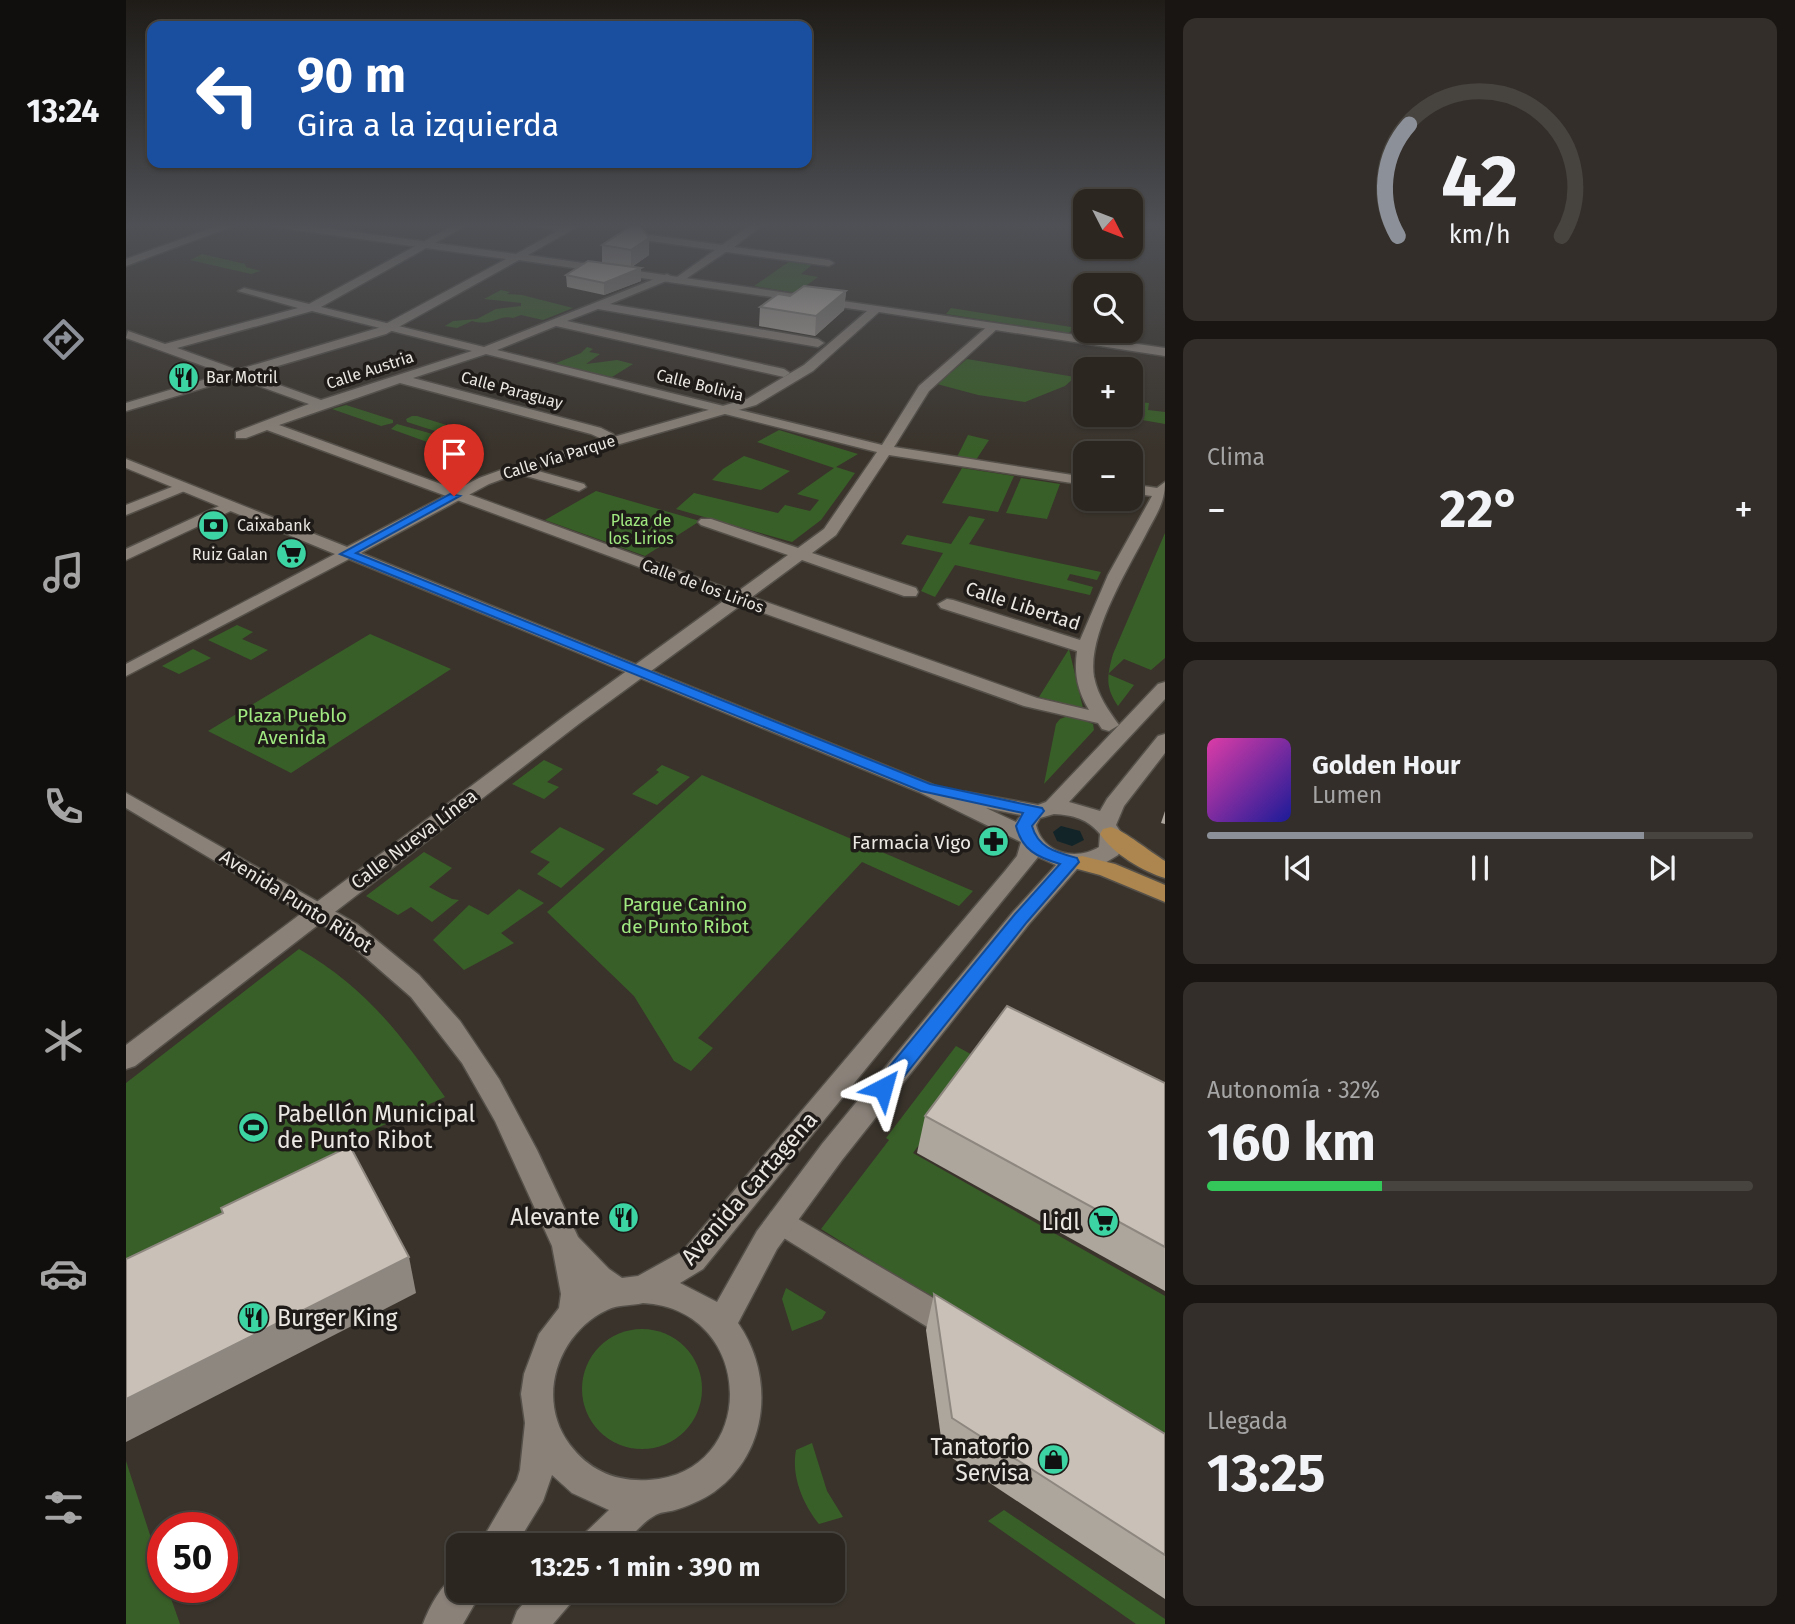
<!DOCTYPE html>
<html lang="es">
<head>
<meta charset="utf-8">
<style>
	:root { --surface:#2b2620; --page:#332e29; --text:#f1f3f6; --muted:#a6a5a5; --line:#47433e; --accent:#8c9099 }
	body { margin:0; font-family:"Fira Sans",sans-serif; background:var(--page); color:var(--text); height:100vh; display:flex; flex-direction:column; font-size:26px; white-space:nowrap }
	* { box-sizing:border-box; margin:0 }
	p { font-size:23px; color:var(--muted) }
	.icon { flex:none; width:38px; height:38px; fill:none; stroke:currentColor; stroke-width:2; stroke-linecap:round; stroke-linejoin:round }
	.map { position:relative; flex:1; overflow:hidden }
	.side { display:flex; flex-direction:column; gap:18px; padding:18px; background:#181512; width:630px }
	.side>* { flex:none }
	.guide { position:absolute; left:21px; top:21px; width:665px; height:147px; border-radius:14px; box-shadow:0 2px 5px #0004,0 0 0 2px var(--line); background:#1a4fa0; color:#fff; overflow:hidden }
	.needle { width:46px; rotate:132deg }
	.fabs { position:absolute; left:947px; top:189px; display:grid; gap:14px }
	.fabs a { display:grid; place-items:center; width:70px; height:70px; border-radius:14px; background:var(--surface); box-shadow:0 2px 5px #0004,0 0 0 2px var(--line); font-size:35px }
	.speed { position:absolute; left:21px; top:1512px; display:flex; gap:14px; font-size:35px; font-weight:700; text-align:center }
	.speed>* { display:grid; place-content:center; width:91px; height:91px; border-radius:50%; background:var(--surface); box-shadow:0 2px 5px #0004,0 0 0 2px var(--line); line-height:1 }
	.speed .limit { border:10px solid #d22; background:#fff; color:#111 }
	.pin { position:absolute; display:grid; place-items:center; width:60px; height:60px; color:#fff; margin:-72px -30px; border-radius:50% 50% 50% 0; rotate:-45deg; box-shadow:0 0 7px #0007 }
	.pin .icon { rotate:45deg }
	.me { position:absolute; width:77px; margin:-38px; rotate:39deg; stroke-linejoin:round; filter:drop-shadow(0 0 5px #0008) }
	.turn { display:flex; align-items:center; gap:24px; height:147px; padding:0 35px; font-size:32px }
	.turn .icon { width:91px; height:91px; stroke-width:2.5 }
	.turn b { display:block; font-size:49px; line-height:60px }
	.big { font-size:52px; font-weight:700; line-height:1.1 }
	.side .widget { flex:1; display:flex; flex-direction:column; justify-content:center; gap:10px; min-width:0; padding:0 24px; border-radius:14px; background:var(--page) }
	.side .dial { align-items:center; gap:0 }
	.dial svg { height:182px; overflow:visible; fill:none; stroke:var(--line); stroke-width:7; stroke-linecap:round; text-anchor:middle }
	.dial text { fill:var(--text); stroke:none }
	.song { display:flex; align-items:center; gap:21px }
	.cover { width:84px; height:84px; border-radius:10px; background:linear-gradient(135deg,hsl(320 70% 55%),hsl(240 70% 35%)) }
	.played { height:7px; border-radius:4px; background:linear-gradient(90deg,var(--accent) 80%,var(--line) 80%) }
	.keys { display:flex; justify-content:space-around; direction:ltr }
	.heat { display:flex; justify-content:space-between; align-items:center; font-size:38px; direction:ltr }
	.charge { height:10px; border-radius:5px; background:linear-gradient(90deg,#34c759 32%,var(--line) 0) }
	.trip { position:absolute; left:320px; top:1533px; width:399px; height:70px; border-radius:14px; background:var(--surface); box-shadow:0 2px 5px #0004,0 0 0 2px var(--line); font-weight:700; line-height:70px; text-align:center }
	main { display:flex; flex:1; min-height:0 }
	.tabs { display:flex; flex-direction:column; width:126px; justify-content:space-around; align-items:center; background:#110f0d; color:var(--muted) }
	.tabs .icon { width:49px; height:49px }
	.tabs .current { color:var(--accent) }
	.tabs b { font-size:32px; color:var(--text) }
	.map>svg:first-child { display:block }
</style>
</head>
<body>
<main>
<nav class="tabs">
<b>13:24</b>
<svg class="icon current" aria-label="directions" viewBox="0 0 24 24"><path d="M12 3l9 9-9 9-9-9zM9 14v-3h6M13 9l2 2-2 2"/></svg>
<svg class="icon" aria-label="music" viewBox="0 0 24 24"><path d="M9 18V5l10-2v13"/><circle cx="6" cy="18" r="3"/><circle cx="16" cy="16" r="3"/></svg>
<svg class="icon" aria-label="phone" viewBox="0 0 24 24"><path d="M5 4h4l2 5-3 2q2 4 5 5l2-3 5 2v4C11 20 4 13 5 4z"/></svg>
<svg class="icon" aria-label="climate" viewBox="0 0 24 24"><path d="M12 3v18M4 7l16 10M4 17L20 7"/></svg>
<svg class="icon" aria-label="car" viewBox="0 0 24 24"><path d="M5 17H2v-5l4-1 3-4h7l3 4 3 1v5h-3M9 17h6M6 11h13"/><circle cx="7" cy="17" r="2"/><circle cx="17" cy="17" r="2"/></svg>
<svg class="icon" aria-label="filters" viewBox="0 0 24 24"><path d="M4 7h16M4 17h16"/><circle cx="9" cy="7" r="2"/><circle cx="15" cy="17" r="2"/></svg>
</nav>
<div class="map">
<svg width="1039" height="1624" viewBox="0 0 1039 1624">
	<rect width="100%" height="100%" fill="#39332b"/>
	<!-- green -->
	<g fill="#395f28">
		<path d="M76 254 119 264 120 267 135 271 125 274 64 260Z"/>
		<path d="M664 261 687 264 675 274 692 277 670 293 628 286Z"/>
		<path d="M375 290 384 292 381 294 396 295 447 308 417 320 395 315 387 318C373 314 366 327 346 321L331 328 319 326 327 321 351 319 370 309 395 306V303L358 299Z"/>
		<path d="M825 308 951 328 942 333 820 314Z"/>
		<path d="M461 347 467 349 463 352 474 354 460 364 491 360 507 364 486 377 428 364 455 353Z"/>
		<path d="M841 359 949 377 939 386 899 402 852 395 811 384Z"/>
		<path d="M1005 401 1023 403 1022 410 1039 412V424L999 417 1004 415Z"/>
		<path d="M220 405 267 420V423L255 426 206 409Z"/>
		<path d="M286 416H291L347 433 331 438 281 422 280 419Z"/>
		<path d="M271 424 328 440 325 442 328 443 318 448 265 429Z"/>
		<path d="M653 430 732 454 710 467 729 473 695 520 666 542 550 509 568 493 652 513 659 505 684 511 693 500 671 494 708 468 631 442Z"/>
		<path d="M842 435 863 440 850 460 831 457Z"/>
		<path d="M618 456 664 471 635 490 586 480 597 469Z"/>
		<path d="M836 468 888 476 872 512 816 503Z"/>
		<path d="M895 478 934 484 921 519 880 513Z"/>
		<path d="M470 491 574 521 519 556 419 520Z"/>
		<path d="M843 516 859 519 843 544 975 572 971 580 944 574 941 580 967 587 964 595 829 565 809 597 795 591 817 553 775 544 781 535 825 544Z"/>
		<path d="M1039 533V658L1025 670 998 659 982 674 1008 685 992 706C979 687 981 676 987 654Z"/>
		<path d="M111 625 127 632 116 639 142 650 125 660 82 640Z"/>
		<path d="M244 634 325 669 165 773 82 731Z"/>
		<path d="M67 649 85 658 53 674 36 666Z"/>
		<path d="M943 649 957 708 913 697Z"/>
		<path d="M942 716 950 717 967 724 968 730 918 784 930 724 934 719Z"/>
		<path d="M418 760 437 769 421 782 433 787 418 799 386 784Z"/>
		<path d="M536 765 564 777 531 805 506 794 533 772 530 770Z"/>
		<path d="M576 775 847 891 833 906 736 862 572 1038 587 1048 565 1071 548 1061 508 996 421 912Z"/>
		<path d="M434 827 479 849 435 888 411 874 424 862 404 852Z"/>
		<path d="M298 852 326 868 303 887 326 899 333 900 306 922 285 907 272 915 240 896Z"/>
		<path d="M393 889 418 903 375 933 388 943 338 970 307 940 343 905 362 915Z"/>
		<path d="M173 949C241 988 275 1035 319 1097L212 1146 223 1164 0 1302V1083Z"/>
		<path d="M830 1046 852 1058 864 1049 787 1153 1039 1296V1443L695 1229 763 1140 760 1138Z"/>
		<path d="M660 1288 700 1312 696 1319 666 1331 656 1299Z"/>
		<circle cx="516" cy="1389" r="60"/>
		<path d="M686 1443 701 1491 717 1517 693 1524C677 1504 665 1476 670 1450Z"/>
		<path d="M0 1461 37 1575V1587H41L54 1624H0Z"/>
		<path d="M878 1510 1039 1619V1624H1010L862 1521Z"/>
	</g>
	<!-- water -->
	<path fill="#122428" d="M935 826 954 831 958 840 946 846 931 841 927 832Z"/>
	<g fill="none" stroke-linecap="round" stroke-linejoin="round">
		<defs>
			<g id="street">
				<path d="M330 224H343L195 307 358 347 541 274 546 277 545 279 484 304 692 339 698 343 692 347 472 309 441 321 658 369 664 373 658 377 430 326 371 350 756 445 793 386 863 325H871V329L803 391 768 447 959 477V485L763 455 710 535 686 553 790 588 792 592 790 596H778L676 560 626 597 911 698 963 710C951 690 948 673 951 651L815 608 812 604 821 599 827 600 954 640 982 575 1026 496 1004 493V484L1031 488 1039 482C1039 504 1029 516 1019 536 1000 572 961 636 968 677 972 696 982 710 993 725L983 731 976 729 972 723 898 706 615 605 454 723 9 1066 0 1069V1045L440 715 600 599 141 430 120 438H110V432L183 404 0 338 2 331 39 344 172 308 112 291 118 288 183 304ZM186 311 346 351 195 400 51 348ZM360 354 751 452 698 529 672 548 585 519H575L572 522 575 525 662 555 611 592 153 425 274 383 465 434 476 439V445H486L491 440 487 434 475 428 287 378Z"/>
				<path d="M396 224H426L446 229 441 232Z"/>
				<path d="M626 224H638L608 247 703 260 708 263 703 266 600 252 555 282 550 279 551 277 589 250 517 240 512 237 517 234 596 245Z"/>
				<path d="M391 465 458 484 460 487 453 491 386 472 384 469Z"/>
				<path d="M56 483 61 484 63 487 61 490 0 515V505Z"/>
				<path d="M104 501 109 503 112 506 109 509 0 560V549Z"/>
				<path d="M655 1209 838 1316 842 1326 838 1336 827 1340 816 1336 645 1230 641 1221 645 1212Z"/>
			</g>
			<g id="secondary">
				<path d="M97 224H112L0 266V259Z"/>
				<path d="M143 224H171L390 254 444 224H456L402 255 1039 348V356L753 312 687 371 630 405 396 472 363 484 235 553 832 795 840 792 912 805 920 802 1032 684 1039 682V699L943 802 974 811 981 799 1032 736 1039 734V753L998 806 990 825 996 834 995 850 992 855 974 866 951 869 903 924 716 1160 651 1249 612 1323C649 1376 643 1453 588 1492 576 1500 562 1506 549 1510 542 1512 533 1512 528 1516 517 1522 506 1536 496 1545H454L459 1533 483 1510 446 1493 426 1475 417 1501 390 1545H353L391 1480 394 1470 399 1423 395 1394 398 1374 413 1334 433 1308 435 1294 426 1246 369 1121 336 1063 285 997 215 936 0 808V793L231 924 293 975 334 1021 373 1079 411 1150 452 1237 483 1269 496 1278 512 1276 557 1251 879 871 891 856 895 842 793 792 223 559 0 676V664L209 554 0 468V459L221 547 353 478 386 466 621 399 678 365 741 311 393 260 260 334 0 411V403L252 328 380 259 148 227ZM860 808 895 815 890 822ZM928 814C947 815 962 819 974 834L973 847C950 861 917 854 910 825L914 818ZM912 857 930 865 887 912 696 1144 631 1231 591 1302 554 1283 577 1269ZM517 1303C630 1309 634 1473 523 1480 490 1482 464 1471 444 1445 409 1399 432 1333 481 1310 493 1304 505 1306 517 1303Z"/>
				<path d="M332 1575V1591H356L337 1624H297C303 1608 316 1582 332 1575Z"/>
				<path d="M408 1591H449L444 1604 427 1624H386L391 1611Z"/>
			</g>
			<g id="primary">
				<path d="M985 827C999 831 1024 852 1039 861V878C1018 872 986 853 974 834L977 829Z"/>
				<path d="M956 856 989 864 1039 885V902L974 875 948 868 945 863 948 858Z"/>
			</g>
		</defs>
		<!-- street casing -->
		<use href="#street" stroke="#555049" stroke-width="3"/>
		<!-- secondary casing -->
		<use href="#secondary" stroke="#555049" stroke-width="3"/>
		<!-- primary casing -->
		<use href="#primary" stroke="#555049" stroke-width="3"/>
		<!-- street -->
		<use href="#street" fill="#8a8279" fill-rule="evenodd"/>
		<!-- secondary -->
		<use href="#secondary" fill="#8a8279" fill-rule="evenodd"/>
		<!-- primary -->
		<use href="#primary" fill="#ac864e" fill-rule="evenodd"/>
	</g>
	<!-- wall -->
	<g fill="#ada69d">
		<path d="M508 224 523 255 506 267 515 268V281L478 295 441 287 440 275 476 263V245Z"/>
		<path d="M720 291 718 310 689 336 633 326 634 307 664 296Z"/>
		<path d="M1039 811V824L1035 823Z"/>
		<path d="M1039 1083V1291L791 1153 799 1116Z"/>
		<path d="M808 1294 1039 1434V1599L817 1452 800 1330Z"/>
	</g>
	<!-- shaded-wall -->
	<g fill="#8d8780">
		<path d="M523 238V255L505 267V250Z"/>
		<path d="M515 268V281L478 295V283Z"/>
		<path d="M720 291 718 310 689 336 690 316Z"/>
		<path d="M283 1257 290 1293 0 1442V1399Z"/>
	</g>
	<!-- building -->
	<g fill="#c9c1b7" stroke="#8d8780" stroke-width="2">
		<path d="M508 224H512L523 238 505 250 476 245Z"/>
		<path d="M462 261 515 268 478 283 440 275Z"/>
		<path d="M678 286 720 291 690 316 634 307 652 294 664 296Z"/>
		<path d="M881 1006 1039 1083V1247L799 1116Z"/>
		<path d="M224 1146 283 1257 0 1399V1259L97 1213 95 1208Z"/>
		<path d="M808 1294 1039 1434V1555L826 1418Z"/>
	</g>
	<!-- sky -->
	<linearGradient id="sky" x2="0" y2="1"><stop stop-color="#1f1c18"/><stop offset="0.5" stop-color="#4e5055"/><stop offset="1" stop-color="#4e5055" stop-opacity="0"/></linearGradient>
	<rect width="1039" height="451" fill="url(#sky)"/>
	<!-- route -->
	<path fill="#1a73e8" stroke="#114b97" stroke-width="2" d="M324 494 334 496 230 553 804 784 916 808 918 811 906 826C912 848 930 852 951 858L953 862 901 922 764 1094 757 1096 750 1094 747 1088 750 1083 889 914 934 864C911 857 896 850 890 826L897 813 795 791 214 554Z"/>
	<!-- icons -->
	<defs>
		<symbol id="restaurant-disc" viewBox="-11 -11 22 22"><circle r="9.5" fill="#3dd4a3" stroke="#1e1b18"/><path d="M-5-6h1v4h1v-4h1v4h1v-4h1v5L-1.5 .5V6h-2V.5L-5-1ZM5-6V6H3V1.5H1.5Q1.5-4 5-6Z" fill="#111"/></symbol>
		<symbol id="bank-disc" viewBox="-11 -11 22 22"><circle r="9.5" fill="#3dd4a3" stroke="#1e1b18"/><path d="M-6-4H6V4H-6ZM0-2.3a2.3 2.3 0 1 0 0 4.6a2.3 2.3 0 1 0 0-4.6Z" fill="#111"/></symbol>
		<symbol id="supermarket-disc" viewBox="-11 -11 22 22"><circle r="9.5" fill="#3dd4a3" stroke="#1e1b18"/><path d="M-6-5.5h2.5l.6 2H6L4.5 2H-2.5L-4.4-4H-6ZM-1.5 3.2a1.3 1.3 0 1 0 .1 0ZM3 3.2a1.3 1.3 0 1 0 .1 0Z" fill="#111"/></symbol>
		<symbol id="pharmacy-disc" viewBox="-11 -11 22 22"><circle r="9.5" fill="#3dd4a3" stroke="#1e1b18"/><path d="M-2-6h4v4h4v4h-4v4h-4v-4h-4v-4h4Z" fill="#111"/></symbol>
		<symbol id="stadium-disc" viewBox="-11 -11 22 22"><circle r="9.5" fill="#3dd4a3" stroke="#1e1b18"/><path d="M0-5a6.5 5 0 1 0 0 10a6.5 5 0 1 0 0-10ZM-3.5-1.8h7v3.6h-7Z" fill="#111"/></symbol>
		<symbol id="shop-disc" viewBox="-11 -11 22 22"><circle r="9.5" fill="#3dd4a3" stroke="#1e1b18"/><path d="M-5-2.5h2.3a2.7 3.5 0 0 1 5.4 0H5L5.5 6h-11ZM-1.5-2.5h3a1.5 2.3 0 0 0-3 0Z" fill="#111"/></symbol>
	</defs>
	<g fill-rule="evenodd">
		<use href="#restaurant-disc" x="40" y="360" width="35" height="35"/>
		<use href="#bank-disc" x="70" y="508" width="35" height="35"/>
		<use href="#supermarket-disc" x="148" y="536" width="35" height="35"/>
		<use href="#pharmacy-disc" x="850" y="824" width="35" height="35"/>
		<use href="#stadium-disc" x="110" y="1110" width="35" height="35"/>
		<use href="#restaurant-disc" x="480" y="1200" width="35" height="35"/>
		<use href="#supermarket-disc" x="960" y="1204" width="35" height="35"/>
		<use href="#restaurant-disc" x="110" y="1300" width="35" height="35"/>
		<use href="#shop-disc" x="910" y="1442" width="35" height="35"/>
	</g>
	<g text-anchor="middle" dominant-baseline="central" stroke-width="7" stroke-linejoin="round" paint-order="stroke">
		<!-- far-street labels -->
		<g font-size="16" fill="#ebe7e2" stroke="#1e1b18">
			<text transform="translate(244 370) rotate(-18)">Calle Austria</text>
			<text transform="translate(574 385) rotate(14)">Calle Bolivia</text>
			<text transform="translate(386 390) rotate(15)">Calle Paraguay</text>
			<text transform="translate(433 457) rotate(-17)">Calle Vía Parque</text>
			<text transform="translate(577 586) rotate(20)">Calle de los Lirios</text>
		</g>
		<!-- far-poi labels -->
		<g font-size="16" fill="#ebe7e2" stroke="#1e1b18" text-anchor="start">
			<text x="80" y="377">Bar Motril</text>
			<text x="111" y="525">Caixabank</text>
			<text x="142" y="554" text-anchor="end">Ruiz Galan</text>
		</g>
		<!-- far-park labels -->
		<g font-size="16" fill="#a1ea81" stroke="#1e1b18">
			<text x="515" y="520">Plaza de<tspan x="515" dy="18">los Lirios</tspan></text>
		</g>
		<!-- street labels -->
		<g font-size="19" fill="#ebe7e2" stroke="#1e1b18">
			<text transform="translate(897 606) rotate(18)">Calle Libertad</text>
			<text transform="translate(288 839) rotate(-37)">Calle Nueva Línea</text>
			<text transform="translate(170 901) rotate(32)">Avenida Punto Ribot</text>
		</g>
		<!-- park labels -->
		<g font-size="19" fill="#a1ea81" stroke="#1e1b18">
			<text x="166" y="715">Plaza Pueblo<tspan x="166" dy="22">Avenida</tspan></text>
			<text x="559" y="904">Parque Canino<tspan x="559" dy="22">de Punto Ribot</tspan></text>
		</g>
		<!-- poi labels -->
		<g font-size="19" fill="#ebe7e2" stroke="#1e1b18" text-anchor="end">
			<text x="845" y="842">Farmacia Vigo</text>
		</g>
		<!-- near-poi labels -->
		<g font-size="23" fill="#ebe7e2" stroke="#1e1b18" text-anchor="end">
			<text x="151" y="1114" text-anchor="start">Pabellón Municipal<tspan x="151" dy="26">de Punto Ribot</tspan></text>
			<text x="474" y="1217">Alevante</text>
			<text x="954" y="1222">Lidl</text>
			<text x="151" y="1318" text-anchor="start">Burger King</text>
			<text x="904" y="1447">Tanatorio<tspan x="904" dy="26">Servisa</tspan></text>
		</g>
		<!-- near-street labels -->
		<g font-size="23" fill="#ebe7e2" stroke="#1e1b18">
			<text transform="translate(623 1188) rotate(-49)">Avenida Cartagena</text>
		</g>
	</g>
</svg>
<div class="fabs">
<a><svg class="needle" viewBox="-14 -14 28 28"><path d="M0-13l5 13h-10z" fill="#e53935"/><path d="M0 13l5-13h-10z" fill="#a6a5a5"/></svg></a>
<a><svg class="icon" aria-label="search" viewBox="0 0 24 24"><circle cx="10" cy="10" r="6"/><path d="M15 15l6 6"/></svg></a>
<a>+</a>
<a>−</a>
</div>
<div class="speed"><div class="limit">50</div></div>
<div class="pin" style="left:328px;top:496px;background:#d93025"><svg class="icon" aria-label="arrive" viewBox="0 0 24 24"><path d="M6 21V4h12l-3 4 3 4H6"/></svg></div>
<svg class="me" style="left:757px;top:1088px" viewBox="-20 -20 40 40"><path d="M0-17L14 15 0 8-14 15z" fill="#1a73e8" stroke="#fff" stroke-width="4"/></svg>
<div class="trip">13:25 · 1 min · 390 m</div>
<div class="guide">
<div class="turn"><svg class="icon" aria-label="left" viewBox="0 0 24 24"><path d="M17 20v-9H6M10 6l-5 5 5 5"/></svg><div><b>90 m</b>Gira a la izquierda</div></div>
</div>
</div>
<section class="side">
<div class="widget dial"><svg viewBox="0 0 100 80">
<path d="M14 69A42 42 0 1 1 86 69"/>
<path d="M14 69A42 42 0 0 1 19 20" stroke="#8c9099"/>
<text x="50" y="56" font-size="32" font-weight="700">42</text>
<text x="50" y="72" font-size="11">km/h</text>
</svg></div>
<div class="widget"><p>Clima</p>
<div class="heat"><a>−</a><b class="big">22°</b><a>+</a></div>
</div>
<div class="widget">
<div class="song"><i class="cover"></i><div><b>Golden Hour</b><p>Lumen</p></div></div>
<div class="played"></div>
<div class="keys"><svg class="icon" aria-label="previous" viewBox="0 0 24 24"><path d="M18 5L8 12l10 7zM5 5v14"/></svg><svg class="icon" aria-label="pause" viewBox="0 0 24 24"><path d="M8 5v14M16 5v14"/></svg><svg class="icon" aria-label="next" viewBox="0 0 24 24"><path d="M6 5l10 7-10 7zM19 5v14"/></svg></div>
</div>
<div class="widget"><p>Autonomía · 32%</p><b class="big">160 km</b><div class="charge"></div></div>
<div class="widget"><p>Llegada</p><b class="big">13:25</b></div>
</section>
</main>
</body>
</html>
